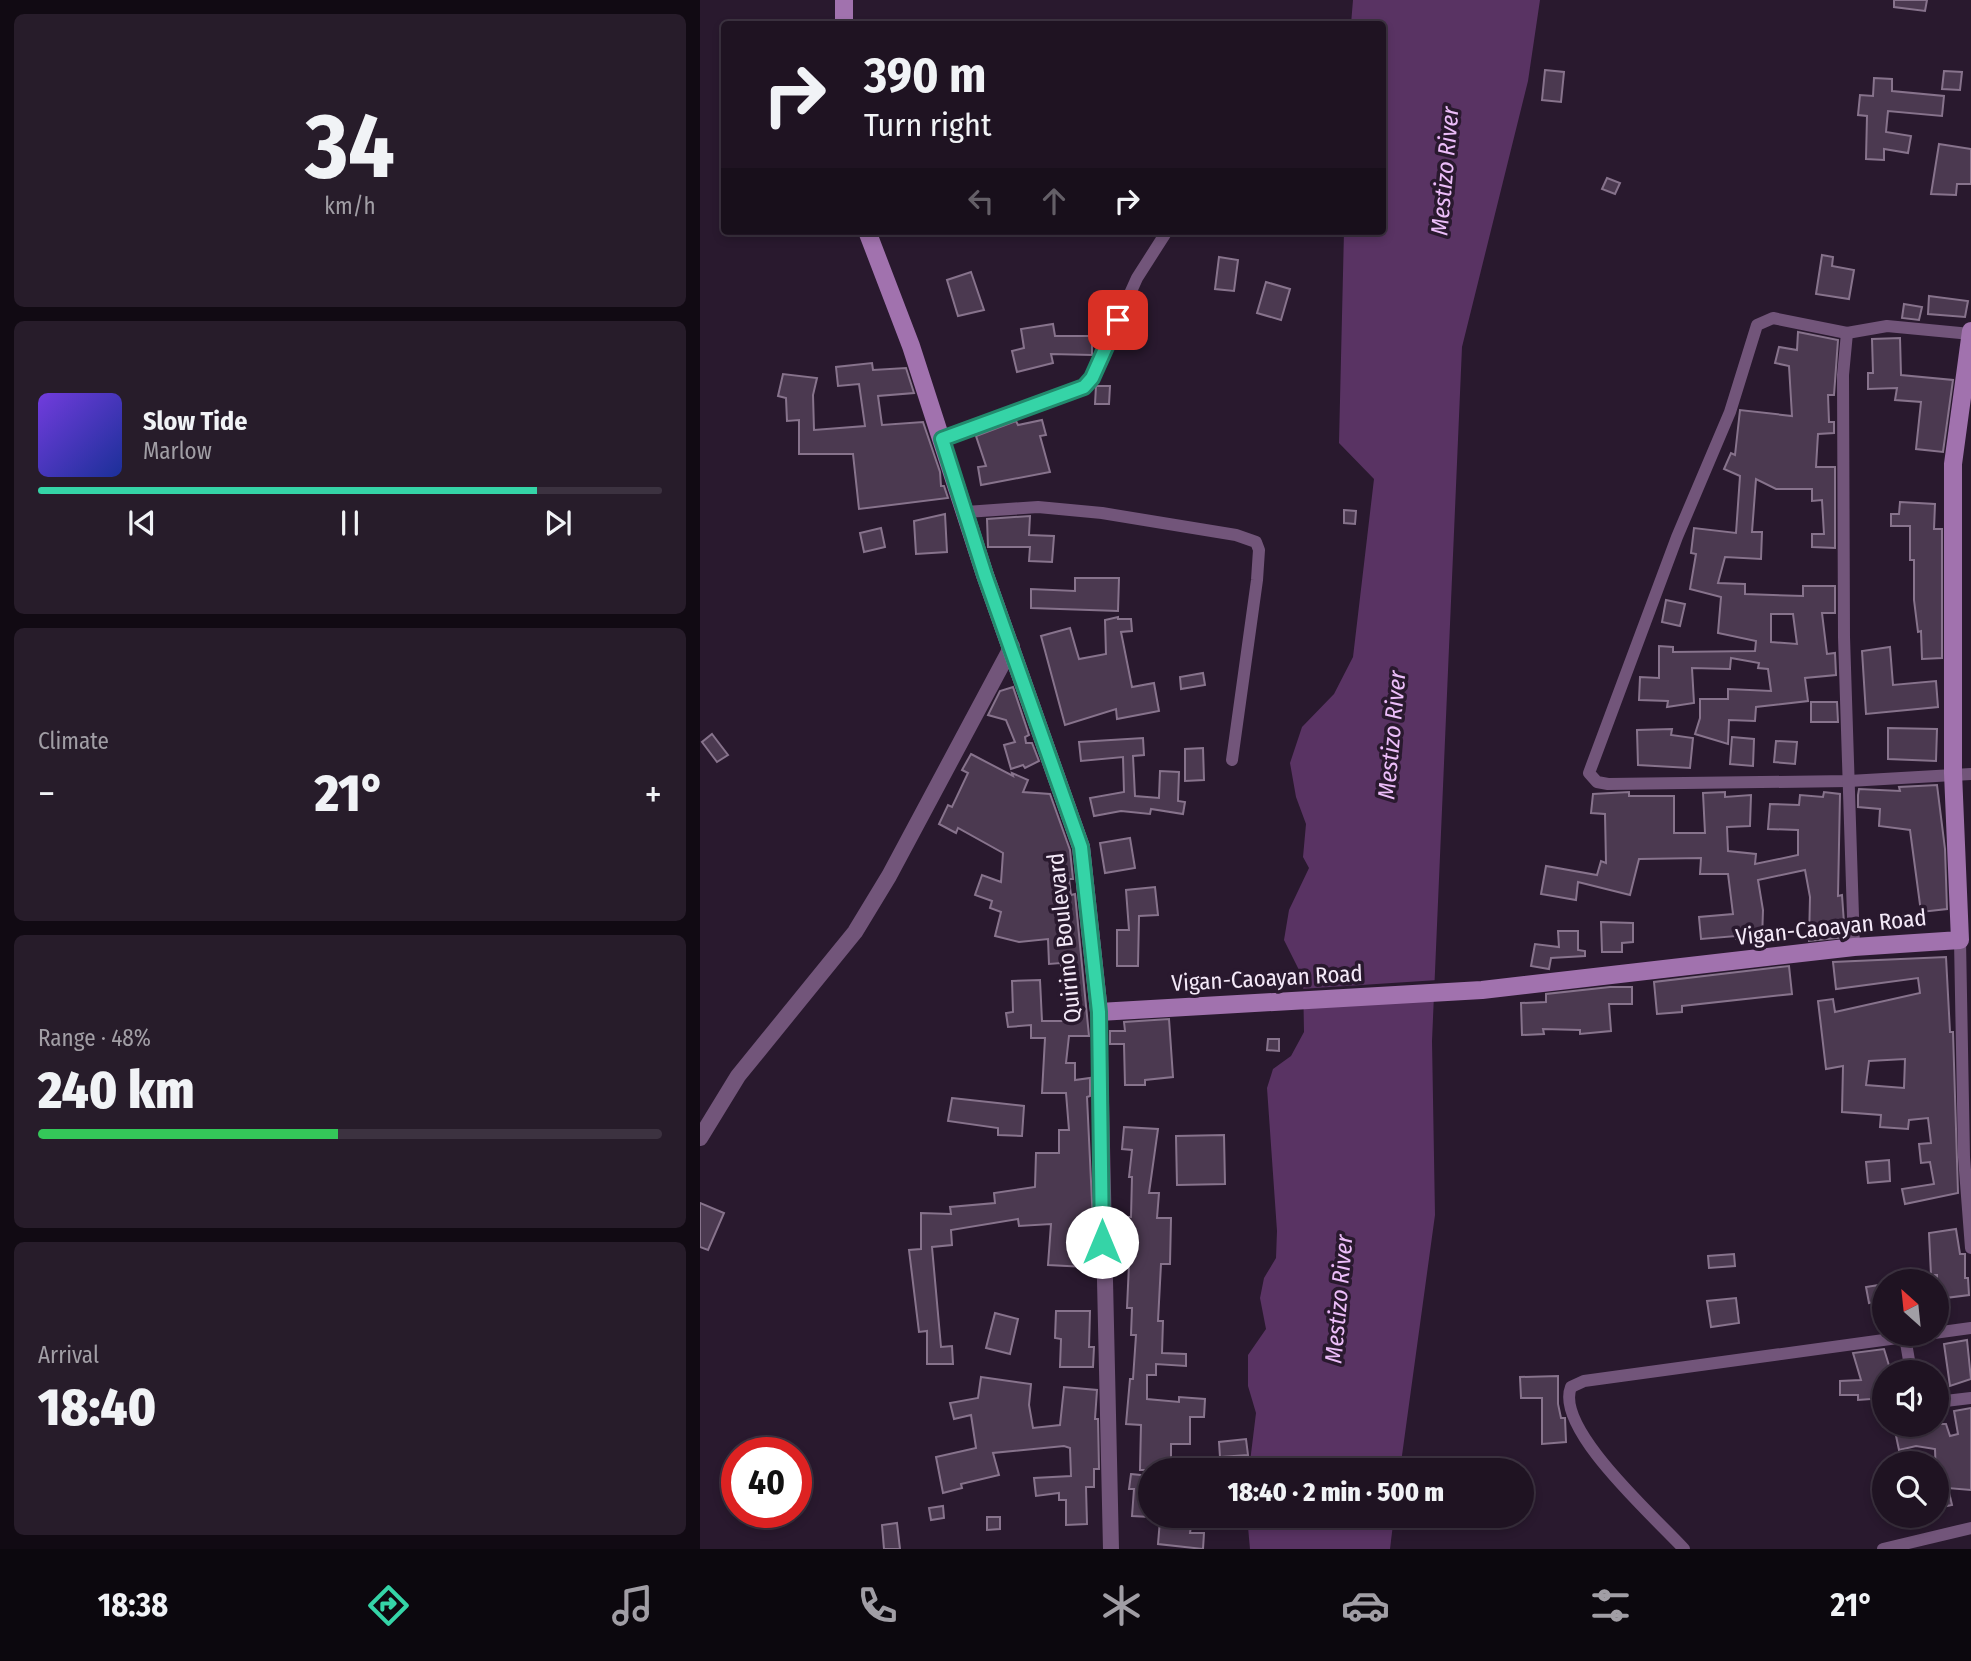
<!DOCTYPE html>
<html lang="en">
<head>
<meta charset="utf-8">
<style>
	:root { --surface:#1f1322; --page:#271c2a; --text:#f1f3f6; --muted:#a19ea5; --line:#3c3240; --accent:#35d4a7 }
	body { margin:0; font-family:"Fira Sans Condensed",sans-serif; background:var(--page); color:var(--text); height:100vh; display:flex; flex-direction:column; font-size:26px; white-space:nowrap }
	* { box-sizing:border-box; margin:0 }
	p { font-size:23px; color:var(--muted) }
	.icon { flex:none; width:38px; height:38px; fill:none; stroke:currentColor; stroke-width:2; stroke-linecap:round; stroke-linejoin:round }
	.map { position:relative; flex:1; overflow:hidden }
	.drawer { display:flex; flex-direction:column; gap:14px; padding:14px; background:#110a13; width:700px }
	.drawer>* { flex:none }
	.top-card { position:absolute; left:21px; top:21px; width:665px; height:214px; border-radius:7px; box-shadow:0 4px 10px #0003,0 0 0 2px var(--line); background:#1f1322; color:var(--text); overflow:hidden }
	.needle { width:46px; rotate:333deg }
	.buttons { position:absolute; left:1172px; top:1269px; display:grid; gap:14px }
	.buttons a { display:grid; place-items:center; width:77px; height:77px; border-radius:50%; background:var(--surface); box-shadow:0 4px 10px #0003,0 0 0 2px var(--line); font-size:35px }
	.speed { position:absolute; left:21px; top:1437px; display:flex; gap:14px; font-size:35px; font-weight:700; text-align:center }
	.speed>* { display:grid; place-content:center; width:91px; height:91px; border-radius:50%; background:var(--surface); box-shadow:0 4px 10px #0003,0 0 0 2px var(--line); line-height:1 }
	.speed .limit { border:10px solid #d22; background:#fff; color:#111 }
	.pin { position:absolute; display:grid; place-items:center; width:60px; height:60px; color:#fff; margin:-30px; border-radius:14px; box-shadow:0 4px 10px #0006 }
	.me { position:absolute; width:77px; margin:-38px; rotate:0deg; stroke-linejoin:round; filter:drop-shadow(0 0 5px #0008) }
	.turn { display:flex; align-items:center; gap:24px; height:147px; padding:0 28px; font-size:32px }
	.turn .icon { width:91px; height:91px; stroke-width:2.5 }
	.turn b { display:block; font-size:49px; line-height:60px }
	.lanes { display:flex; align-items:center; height:66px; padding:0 28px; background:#0003; justify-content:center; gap:35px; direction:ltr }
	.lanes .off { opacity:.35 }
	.big { font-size:52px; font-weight:800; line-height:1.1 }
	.drawer .tile { flex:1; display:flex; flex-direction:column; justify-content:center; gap:10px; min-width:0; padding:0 24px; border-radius:10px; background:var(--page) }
	.drawer .dial { align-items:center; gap:0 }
	.dial b { font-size:91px; line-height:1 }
	.song { display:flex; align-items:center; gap:21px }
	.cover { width:84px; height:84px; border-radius:10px; background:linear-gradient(135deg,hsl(260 70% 55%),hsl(230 70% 35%)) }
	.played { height:7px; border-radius:4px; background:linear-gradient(90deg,var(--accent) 80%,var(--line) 80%) }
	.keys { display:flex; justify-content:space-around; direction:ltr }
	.heat { display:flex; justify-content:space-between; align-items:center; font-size:38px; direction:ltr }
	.charge { height:10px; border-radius:5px; background:linear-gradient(90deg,#34c759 48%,var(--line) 0) }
	.trip { position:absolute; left:438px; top:1458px; width:396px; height:70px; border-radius:35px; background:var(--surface); box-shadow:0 4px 10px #0003,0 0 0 2px var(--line); font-weight:800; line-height:70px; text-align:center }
	.tab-bar { display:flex; height:112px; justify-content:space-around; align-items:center; background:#0c080e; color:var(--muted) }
	.tab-bar .icon { width:49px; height:49px }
	.tab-bar .active { color:var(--accent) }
	.tab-bar b { font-size:32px; color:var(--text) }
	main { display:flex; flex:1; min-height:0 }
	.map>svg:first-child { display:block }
</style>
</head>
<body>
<main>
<section class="drawer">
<div class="tile dial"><b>34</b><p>km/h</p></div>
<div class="tile">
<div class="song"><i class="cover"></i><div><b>Slow Tide</b><p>Marlow</p></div></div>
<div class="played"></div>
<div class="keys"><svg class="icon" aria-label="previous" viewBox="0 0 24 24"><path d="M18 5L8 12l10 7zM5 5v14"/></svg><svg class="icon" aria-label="pause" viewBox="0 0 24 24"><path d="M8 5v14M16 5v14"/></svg><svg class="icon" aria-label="next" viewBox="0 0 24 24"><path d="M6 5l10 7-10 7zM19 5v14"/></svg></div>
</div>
<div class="tile"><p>Climate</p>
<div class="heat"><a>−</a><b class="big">21°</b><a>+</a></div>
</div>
<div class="tile"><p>Range · 48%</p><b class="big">240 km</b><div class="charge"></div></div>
<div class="tile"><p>Arrival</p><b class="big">18:40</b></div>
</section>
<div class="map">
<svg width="1271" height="1549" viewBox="0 0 1271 1549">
	<rect width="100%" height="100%" fill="#29192e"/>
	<!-- water -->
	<g fill="#593363">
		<path d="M653 0H840L828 81 762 347 732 1041 735 1215 700 1470H549L556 1413 548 1386V1355L566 1329 560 1298 564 1278 576 1258 577 1231 567 1088 573 1069 591 1056 604 1032 603 978 584 940 589 910 609 868 603 857 606 824 596 797 590 763 602 727 634 694 653 657 674 479 639 443 644 231H682V24H651Z"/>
		<path d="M547 1516H694L690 1549H550Z"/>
	</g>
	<!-- pier -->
	<path fill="#29192e" d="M738 980 737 1000 600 1009V989Z"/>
	<!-- building -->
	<g fill="#4b3950" stroke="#87738c" stroke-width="2" fill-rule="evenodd">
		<path d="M1194 0H1227L1225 11 1194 7Z"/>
		<path d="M845 70 864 72 861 102 842 100Z"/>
		<path d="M1244 71 1262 72 1260 90 1242 89Z"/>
		<path d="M1174 78 1192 79V91L1244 96 1242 116 1188 111 1186 132 1211 136 1208 153 1184 149V160L1166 159 1167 116 1158 115 1160 95 1173 96Z"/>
		<path d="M1239 144 1271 149V184H1257L1256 195 1231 194Z"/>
		<path d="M907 178 920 183 915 194 902 189Z"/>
		<path d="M1122 255 1133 257 1132 266 1154 270 1149 299 1116 294Z"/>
		<path d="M519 257 538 260 534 291 515 289Z"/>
		<path d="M271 272 284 310 258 316 247 280Z"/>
		<path d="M566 282 590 289 581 320 557 313Z"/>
		<path d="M1229 296 1268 301 1265 317 1228 314Z"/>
		<path d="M1204 304 1222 307 1219 320 1202 318Z"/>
		<path d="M353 324 355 336H392V355L351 354 353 363 317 372 312 351 324 348 321 329Z"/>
		<path d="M1098 332 1138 340 1134 395H1128L1129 422H1134V433L1118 434 1116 467H1135V548L1112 547V534H1124L1122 500 1112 501V489H1076L1056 479 1052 532H1062L1061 559 1025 557 1018 583 1045 584V594L1103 596V586H1135V613H1122L1127 654 1135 653 1136 675 1105 678 1108 701 1056 707 1055 721 1029 720 1028 744 995 734 1000 718V699H1028V689L1071 691 1068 669 1058 668 1059 663 1031 658 1030 669 992 668 994 703 967 707 968 701 939 700 940 677 959 678V646L973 647V652L1055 651 1056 641 1018 633 1021 597 990 589 996 554 991 553 994 528 1036 533 1040 476 1024 469 1031 453 1035 455 1040 410 1092 416 1089 366 1075 363 1079 347 1097 350ZM1071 614H1093L1097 644 1071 642Z"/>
		<path d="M1200 338 1201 375 1253 380 1243 452 1216 449 1221 402 1195 400 1197 388 1168 389V373H1173L1172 339Z"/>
		<path d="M172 363 173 370 206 368 214 393 178 396 182 425 223 422 240 472 241 486H244L248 498 159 509 153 454H99V420L87 421 86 398 78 396 83 374 117 378 113 395 114 430 165 426 159 384 138 386 136 367Z"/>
		<path d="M396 386H410L409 404H395Z"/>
		<path d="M342 420 346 435 340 436 350 472 281 485 278 467 286 466 276 436 316 421 318 425Z"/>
		<path d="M1200 502 1235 504 1234 529H1242V658L1222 659 1221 631 1218 632 1214 600V560H1210V526H1191V514H1199Z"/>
		<path d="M644 510 656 511 655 524 644 523Z"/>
		<path d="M245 514 247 552 216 554 214 521Z"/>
		<path d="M330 516 329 535 354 536 352 562 329 561 330 547H288L287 519Z"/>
		<path d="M181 528 185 547 164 552 160 533Z"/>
		<path d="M375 578H419L418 611 331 608V589L375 591Z"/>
		<path d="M966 600 985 604 980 626 962 622Z"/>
		<path d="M418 617V619H431L432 631 421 632 432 687 454 683 459 711 417 719 416 709 365 725 341 636 370 628 379 659 406 654 405 620Z"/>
		<path d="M1190 647 1193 685 1236 681 1238 707 1166 714 1162 651Z"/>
		<path d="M503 673 505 685 481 689 480 677Z"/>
		<path d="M313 687 329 735 325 737 326 743H332L339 761 325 768 323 765 311 769 304 745 315 742 306 720 288 715 300 691Z"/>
		<path d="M1111 702H1137L1138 722H1111Z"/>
		<path d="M1188 728 1237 729 1236 761 1188 759Z"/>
		<path d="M972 729 971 735 993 738 990 768 938 765 937 730Z"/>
		<path d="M12 734 28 755 17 762 2 742Z"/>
		<path d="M1032 737 1054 739 1053 766 1030 764Z"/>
		<path d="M443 738 444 755 433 756 435 796 459 798 460 771 479 772 478 801 485 802 483 814 451 809 450 814 421 811 394 816 390 798 424 792 423 757 381 761 379 742Z"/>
		<path d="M1076 741 1097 742 1095 764 1074 762Z"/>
		<path d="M503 748 504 780 485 781V749Z"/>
		<path d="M271 754 313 776 312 773 328 780 323 792 350 794 370 850 373 879H369L371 895 375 894 389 1036H369L366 1063H375V1080L390 1078V1096L387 1097 393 1223H389L386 1267 348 1265 351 1224 319 1226 318 1219 251 1230 252 1245 232 1247 241 1347 252 1346 253 1364H227V1331L219 1332 209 1250 221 1249V1213L251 1214 250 1207 295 1203 294 1193 335 1187 336 1153H359V1130H369L366 1093H342L345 1038H331V1025L308 1027 306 1013 313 1012 312 981 340 980 342 1021H368L366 981H362L361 963 349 964 348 939 319 942 295 936 301 912 290 908 292 901 275 895 282 875 301 882 303 853 258 828 256 833 239 824 248 805 252 807 268 773 262 770Z"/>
		<path d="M1237 785 1245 849 1247 909 1221 912 1210 830 1179 826 1180 809 1158 807V795L1159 789 1200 791 1199 787Z"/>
		<path d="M929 792V796H974V833H1005L1003 793 1025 792V797L1051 795 1050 826 1027 827 1028 851 1056 854 1055 864 1098 855V830L1068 829 1070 804 1099 805 1100 795 1123 797 1124 792 1140 794 1138 896 1142 895 1145 937 1109 941 1110 897 1105 870 1058 880 1063 910 1062 940 1036 939V936L1001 939 999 917 1033 914 1028 874H1000L1001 858 939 859 930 895 878 882 876 900 841 894 846 866 897 875 901 861 906 863 905 814 891 813 893 794Z"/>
		<path d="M430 838 435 868 405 873 400 843Z"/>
		<path d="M455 887 458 915 439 916 438 966H417V930H429L426 890Z"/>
		<path d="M901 922 933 923V942L922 943V952H902Z"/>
		<path d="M858 931H878V950L885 951V956L851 958 849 969 831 966 835 944 859 947Z"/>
		<path d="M1246 957 1250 1032H1253L1258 1193 1205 1204 1202 1189 1234 1184 1230 1162 1221 1163 1219 1144 1231 1143 1228 1118 1209 1120 1208 1129 1180 1127 1181 1115 1142 1112 1143 1066 1126 1069 1118 1001 1133 999 1135 1012 1220 993 1218 978 1136 989 1133 962ZM1205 1059 1204 1088 1166 1085 1169 1061Z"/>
		<path d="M1089 966 1092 994 982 1006V1012L957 1014 954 982Z"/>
		<path d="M910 987H932V1004H909L911 1031 880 1034V1030L843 1029 844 1034 822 1035 821 1003 846 1002V994Z"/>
		<path d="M469 1019 473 1077 445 1080V1085H425L424 1044H410V1031H425L424 1022Z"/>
		<path d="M568 1039H579V1051L567 1050Z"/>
		<path d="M252 1098 324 1106 322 1136 298 1135V1128L248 1121Z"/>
		<path d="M424 1127 458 1129 449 1193H459L457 1218H471L470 1264H461L458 1321H463L462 1353 486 1354V1366L456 1364V1375H447V1399L479 1402V1397L505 1399 504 1417H490V1444H471V1470H440L441 1425 426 1424 430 1379H433L436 1335H431L432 1308H427L429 1264H426V1217H431L432 1177H429L432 1150 422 1149Z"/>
		<path d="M524 1135 525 1184 477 1185 476 1136Z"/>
		<path d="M1189 1160 1190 1181 1168 1183 1166 1162Z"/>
		<path d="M0 1203 24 1213 8 1250 0 1247Z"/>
		<path d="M1256 1229 1260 1254H1265V1278H1268L1269 1295 1237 1299V1275H1231L1229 1233Z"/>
		<path d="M1034 1254 1035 1266 1009 1268 1008 1256Z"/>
		<path d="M1185 1284V1300L1169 1303 1166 1287Z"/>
		<path d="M1036 1298 1039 1323 1011 1327 1007 1301Z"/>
		<path d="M356 1311H390L389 1347H394L393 1367H360L361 1339 355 1338Z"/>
		<path d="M295 1313 318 1319 310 1354 286 1348Z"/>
		<path d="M1267 1340 1271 1379 1250 1386 1244 1344Z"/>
		<path d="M1184 1349 1191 1372H1185V1398L1158 1400V1395H1140V1381L1161 1380 1153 1353Z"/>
		<path d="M858 1376V1404L861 1418H865L866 1442 842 1444V1398H821L820 1377Z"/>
		<path d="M281 1377 331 1384 329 1405 333 1428 360 1425 364 1387 397 1390 395 1419H398L399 1469H394V1487H386L387 1524 366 1525V1500H359V1493L336 1496 334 1478 371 1476 370 1448 364 1446 293 1453 299 1475 261 1484 262 1488 243 1493 236 1457 276 1448 271 1415 254 1419 250 1403 278 1398Z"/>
		<path d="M1271 1408V1490L1248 1488 1252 1505 1237 1508 1235 1449 1216 1446 1199 1450 1195 1431 1225 1424H1246L1250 1436 1258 1434 1254 1411Z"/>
		<path d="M546 1439 548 1455 520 1457 519 1442Z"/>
		<path d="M431 1474 450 1476V1517L432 1516 434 1489H429Z"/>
		<path d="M243 1506 244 1518 231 1520 229 1508Z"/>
		<path d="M287 1517H300V1529L287 1530Z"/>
		<path d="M481 1518 492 1519 490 1533H504L503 1549 458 1544 460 1520 480 1521Z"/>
		<path d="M197 1523 200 1549H184L182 1525Z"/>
	</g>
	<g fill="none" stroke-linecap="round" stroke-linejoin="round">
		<!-- minor -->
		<g stroke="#72557a" stroke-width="12">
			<path d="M1147 333 1073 318 1057 325 1030 412 977 537 889 773 897 782 908 784 1149 781 1271 774"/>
			<path d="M242 439 384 387 392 378 437 278 467 231"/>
			<path d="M266 512 338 507 402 513 536 535 556 542 559 550 557 580 532 760"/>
			<path d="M1260 940 1264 1157 1271 1248"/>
			<path d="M1154 947 1144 637 1143 375 1147 333 1187 326 1271 334"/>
			<path d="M1205 1337 1211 1372"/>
			<path d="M1237 1402 1271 1398"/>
			<path d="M984 1549C957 1519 854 1429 871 1387L884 1381 1271 1328"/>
			<path d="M1183 1549 1271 1528"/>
		</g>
		<!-- tertiary -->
		<g stroke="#72557a" stroke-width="16">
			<path d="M399 1012 411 1549"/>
			<path d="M0 1138 38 1076 155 932 189 876 312 646"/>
		</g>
		<!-- secondary -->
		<g stroke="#a172ae" stroke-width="18">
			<path d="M144 24V0"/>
			<path d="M167 231 211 346 285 575 381 847 399 1012 782 990 1154 947 1260 940 1253 773V464L1271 331"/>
		</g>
	</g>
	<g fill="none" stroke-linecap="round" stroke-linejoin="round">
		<defs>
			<path id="route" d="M402 1242 399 1012 381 847 285 575 242 439 384 387 392 378 418 320"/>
		</defs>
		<!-- route casing -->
		<use href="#route" stroke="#228a6d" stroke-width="18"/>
		<!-- route -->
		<use href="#route" stroke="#35d4a7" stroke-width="12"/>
	</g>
	<g text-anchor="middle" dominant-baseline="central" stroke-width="7" stroke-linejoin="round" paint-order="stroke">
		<!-- street labels -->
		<g font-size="23" fill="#f4e9f8" stroke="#29192e">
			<text transform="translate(1131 927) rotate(-6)">Vigan-Caoayan Road</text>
			<text transform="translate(364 938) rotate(-96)">Quirino Boulevard</text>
			<text transform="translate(567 978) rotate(-3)">Vigan-Caoayan Road</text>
		</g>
		<!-- water labels -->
		<g font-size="24" font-style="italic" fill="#ecbdf9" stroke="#29192e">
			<text transform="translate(745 171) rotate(-85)">Mestizo River</text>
			<text transform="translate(692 735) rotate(-85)">Mestizo River</text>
			<text transform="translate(639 1299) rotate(-85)">Mestizo River</text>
		</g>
	</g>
</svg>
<div class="buttons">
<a><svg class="needle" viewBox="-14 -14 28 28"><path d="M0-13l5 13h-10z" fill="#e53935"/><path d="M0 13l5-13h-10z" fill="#a19ea5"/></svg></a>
<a><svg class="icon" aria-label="sound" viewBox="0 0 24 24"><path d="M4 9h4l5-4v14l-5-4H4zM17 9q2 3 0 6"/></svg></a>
<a><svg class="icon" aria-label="search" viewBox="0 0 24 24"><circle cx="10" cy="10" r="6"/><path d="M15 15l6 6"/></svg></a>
</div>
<div class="speed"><div class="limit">40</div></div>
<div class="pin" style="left:418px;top:320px;background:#d93025"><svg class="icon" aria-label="arrive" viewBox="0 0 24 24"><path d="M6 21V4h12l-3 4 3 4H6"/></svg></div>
<svg class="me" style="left:402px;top:1242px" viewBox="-20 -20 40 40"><circle r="19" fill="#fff"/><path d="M0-13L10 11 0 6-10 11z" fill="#35d4a7"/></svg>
<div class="trip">18:40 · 2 min · 500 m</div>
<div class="top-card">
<div class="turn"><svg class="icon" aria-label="right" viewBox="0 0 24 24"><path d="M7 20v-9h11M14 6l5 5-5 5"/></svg><div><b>390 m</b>Turn right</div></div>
<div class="lanes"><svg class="icon off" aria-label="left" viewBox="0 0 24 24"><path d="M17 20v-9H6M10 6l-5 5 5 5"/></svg><svg class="icon off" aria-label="ahead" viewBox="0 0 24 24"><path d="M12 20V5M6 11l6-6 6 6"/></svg><svg class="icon" aria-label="right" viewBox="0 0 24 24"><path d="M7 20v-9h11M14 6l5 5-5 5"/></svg></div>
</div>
</div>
</main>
<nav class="tab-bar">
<b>18:38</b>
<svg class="icon active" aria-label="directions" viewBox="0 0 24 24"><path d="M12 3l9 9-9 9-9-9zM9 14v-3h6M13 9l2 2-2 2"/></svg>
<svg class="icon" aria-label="music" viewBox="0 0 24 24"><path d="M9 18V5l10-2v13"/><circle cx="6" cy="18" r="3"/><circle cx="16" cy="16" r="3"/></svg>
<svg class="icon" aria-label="phone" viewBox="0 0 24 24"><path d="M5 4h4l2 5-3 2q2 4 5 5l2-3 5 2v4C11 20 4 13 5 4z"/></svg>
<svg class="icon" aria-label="climate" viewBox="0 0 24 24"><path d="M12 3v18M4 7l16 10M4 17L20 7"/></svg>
<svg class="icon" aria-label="car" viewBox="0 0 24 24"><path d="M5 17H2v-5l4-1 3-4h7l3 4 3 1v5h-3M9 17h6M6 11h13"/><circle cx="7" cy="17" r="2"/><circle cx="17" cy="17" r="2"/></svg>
<svg class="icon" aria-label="filters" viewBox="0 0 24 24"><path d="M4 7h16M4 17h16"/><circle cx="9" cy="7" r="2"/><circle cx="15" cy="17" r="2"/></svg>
<b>21°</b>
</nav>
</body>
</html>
